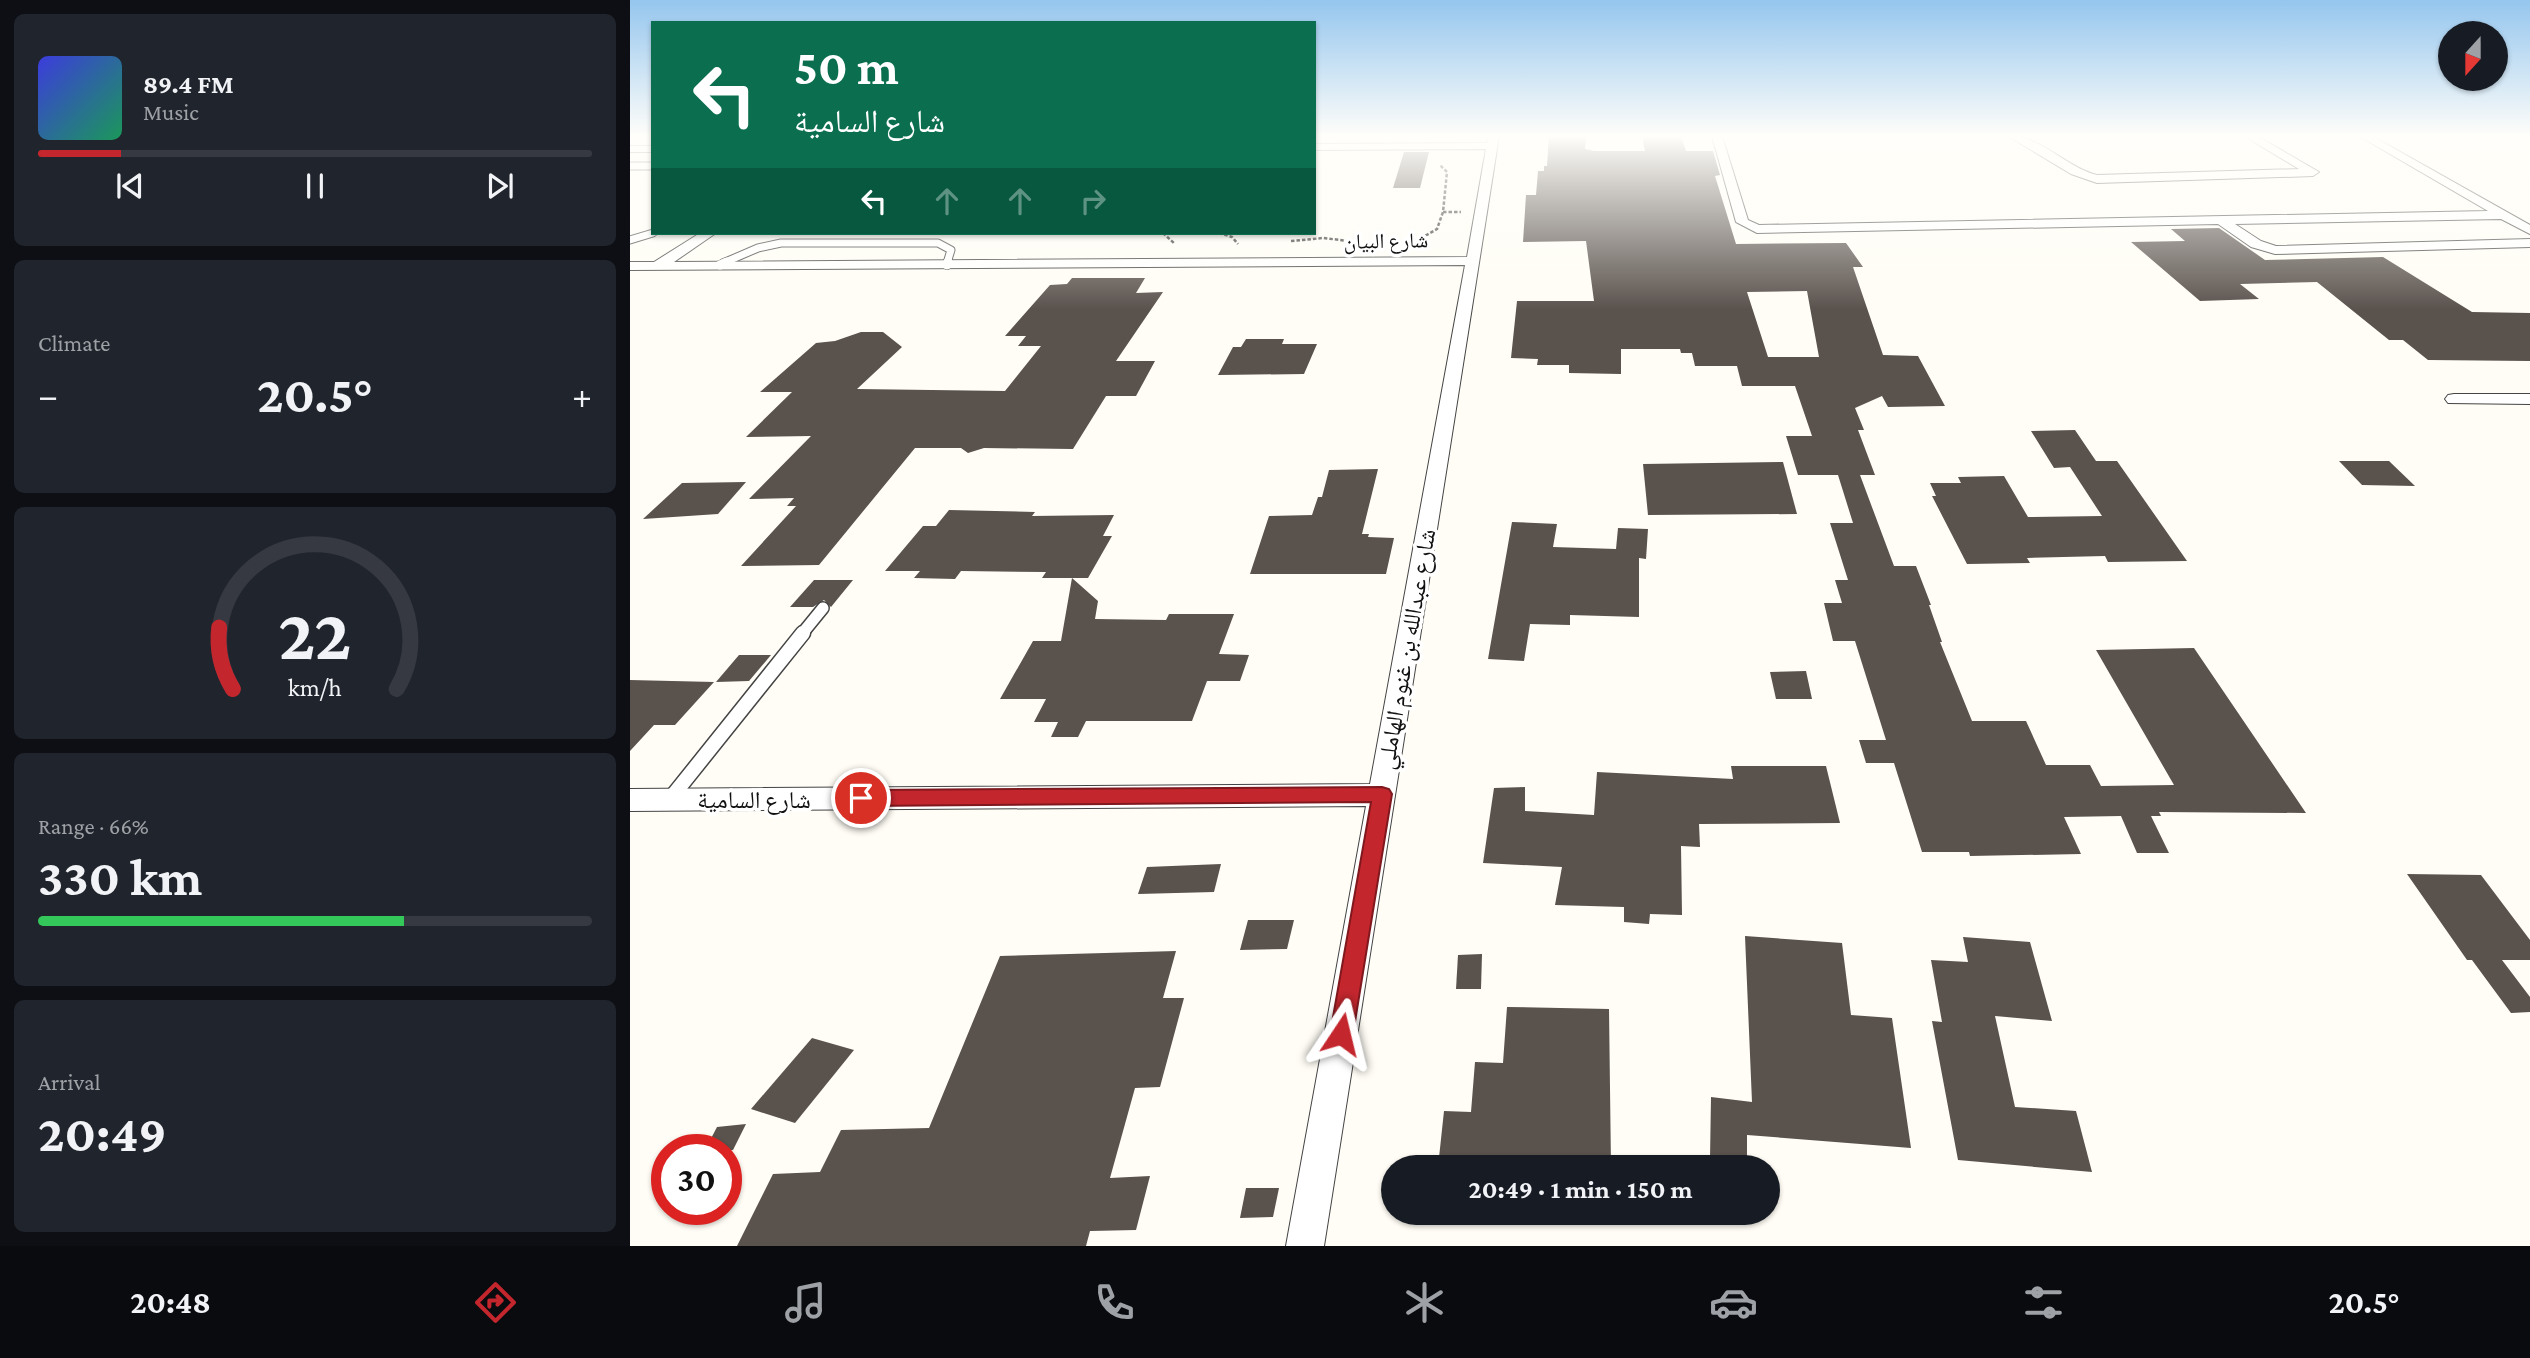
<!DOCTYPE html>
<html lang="en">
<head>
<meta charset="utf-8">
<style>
	:root { --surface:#171b24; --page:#20242c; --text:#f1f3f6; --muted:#9ea1a6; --line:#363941; --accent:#c4262e }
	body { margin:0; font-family:"Crimson Pro","Noto Naskh Arabic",serif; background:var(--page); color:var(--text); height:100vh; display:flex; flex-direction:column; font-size:26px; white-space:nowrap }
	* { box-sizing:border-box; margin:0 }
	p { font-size:23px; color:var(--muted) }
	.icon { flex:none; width:38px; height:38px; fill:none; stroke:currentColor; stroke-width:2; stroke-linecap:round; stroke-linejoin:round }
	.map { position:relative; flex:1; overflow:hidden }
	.side { display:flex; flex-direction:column; gap:14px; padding:14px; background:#0d0f14; width:630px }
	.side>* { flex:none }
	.hud { position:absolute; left:21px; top:21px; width:665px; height:214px; border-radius:0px; box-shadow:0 2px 5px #0004; background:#0b6e4f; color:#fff; overflow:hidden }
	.needle { width:46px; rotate:201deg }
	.fabs { position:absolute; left:1808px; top:21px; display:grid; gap:14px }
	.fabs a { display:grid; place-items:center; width:70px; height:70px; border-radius:50%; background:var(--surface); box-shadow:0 2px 5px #0004; font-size:35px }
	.speed { position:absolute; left:21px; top:1134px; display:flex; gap:14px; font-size:35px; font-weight:700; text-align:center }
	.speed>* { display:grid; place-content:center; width:91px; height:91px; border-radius:50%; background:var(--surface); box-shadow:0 2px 5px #0004; line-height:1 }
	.speed .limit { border:10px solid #d22; background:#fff; color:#111 }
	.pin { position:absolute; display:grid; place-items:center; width:60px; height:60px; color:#fff; margin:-30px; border:4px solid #fff; border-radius:50%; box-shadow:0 2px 7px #0007 }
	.me { position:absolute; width:77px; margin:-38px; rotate:10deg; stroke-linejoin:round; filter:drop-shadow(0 0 5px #0008) }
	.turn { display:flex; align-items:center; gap:24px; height:147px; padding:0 28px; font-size:32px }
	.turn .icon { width:91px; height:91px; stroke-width:2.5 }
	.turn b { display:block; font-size:49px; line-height:60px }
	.lanes { display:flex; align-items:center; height:66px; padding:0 28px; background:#0003; justify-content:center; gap:35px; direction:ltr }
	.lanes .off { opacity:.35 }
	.big { font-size:52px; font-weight:700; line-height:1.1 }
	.side .widget { flex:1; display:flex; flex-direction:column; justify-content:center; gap:10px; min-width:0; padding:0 24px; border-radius:10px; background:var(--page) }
	.side .dial { align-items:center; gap:0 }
	.dial svg { height:182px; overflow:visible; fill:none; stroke:var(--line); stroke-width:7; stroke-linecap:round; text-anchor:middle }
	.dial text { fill:var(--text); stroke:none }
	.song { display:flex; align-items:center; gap:21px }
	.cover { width:84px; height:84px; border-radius:10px; background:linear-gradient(135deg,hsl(240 70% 55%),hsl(150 70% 35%)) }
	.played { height:7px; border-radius:4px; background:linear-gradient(90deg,var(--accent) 15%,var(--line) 15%) }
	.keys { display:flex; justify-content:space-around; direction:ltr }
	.heat { display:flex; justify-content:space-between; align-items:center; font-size:38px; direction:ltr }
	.charge { height:10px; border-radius:5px; background:linear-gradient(90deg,#34c759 66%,var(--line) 0) }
	.trip { position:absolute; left:751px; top:1155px; width:399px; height:70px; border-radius:35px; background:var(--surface); box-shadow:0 2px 5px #0004; font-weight:700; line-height:70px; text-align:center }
	.tab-bar { display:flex; height:112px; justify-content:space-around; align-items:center; background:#090b0e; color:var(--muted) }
	.tab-bar .icon { width:49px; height:49px }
	.tab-bar .on { color:var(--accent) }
	.tab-bar b { font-size:32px; color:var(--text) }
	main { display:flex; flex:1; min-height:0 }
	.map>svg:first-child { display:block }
</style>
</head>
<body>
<main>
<section class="side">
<div class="widget">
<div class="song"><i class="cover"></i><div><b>89.4 FM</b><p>Music</p></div></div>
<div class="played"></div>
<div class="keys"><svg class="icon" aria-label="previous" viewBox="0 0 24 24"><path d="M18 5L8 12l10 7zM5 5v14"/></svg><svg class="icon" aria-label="pause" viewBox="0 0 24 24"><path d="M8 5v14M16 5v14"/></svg><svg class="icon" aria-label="next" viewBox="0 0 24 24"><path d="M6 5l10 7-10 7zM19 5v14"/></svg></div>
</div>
<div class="widget"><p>Climate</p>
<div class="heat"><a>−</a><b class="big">20.5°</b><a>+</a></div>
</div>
<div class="widget dial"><svg viewBox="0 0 100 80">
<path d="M14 69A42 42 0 1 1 86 69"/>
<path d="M14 69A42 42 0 0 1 8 42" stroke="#c4262e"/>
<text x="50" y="56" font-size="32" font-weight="700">22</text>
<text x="50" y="72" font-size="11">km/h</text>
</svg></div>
<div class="widget"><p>Range · 66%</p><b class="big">330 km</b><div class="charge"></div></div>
<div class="widget"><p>Arrival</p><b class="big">20:49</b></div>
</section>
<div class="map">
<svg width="1900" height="1246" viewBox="0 0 1900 1246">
	<rect width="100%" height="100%" fill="#fffdf5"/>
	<!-- building -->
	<g fill="#5a524d" fill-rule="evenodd">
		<path d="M919 136H956L955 149 964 151H1015L1012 136H1051L1056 151H1083L1090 175 1085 176 1106 244 1216 243 1233 267H1223L1253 355 1288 356 1315 406 1258 407 1252 396 1225 408 1234 430H1228L1245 475H1230L1264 566H1286L1301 605H1299L1312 642H1310L1342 721H1396L1416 765H1460L1471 786 1544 785 1466 650 1564 648 1676 813 1529 812 1531 816H1521L1539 853H1507L1491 816 1434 817 1451 854 1340 856 1339 852H1292L1264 763H1236L1229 740H1256L1225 641H1203L1194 603H1212L1205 580H1218L1200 523H1223L1208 475H1168L1156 436H1182L1165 386H1112L1107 366H1065L1062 353H1051L1050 349H991V374L939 373V365H907L908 359 881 358 887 301H964L956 241 893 242 896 195H906L908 171H914V166H917ZM1177 291 1189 357H1138L1117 292Z"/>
		<path d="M774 152H799L790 188H763Z"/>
		<path d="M1589 228 1635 260 1753 257 1842 312 1900 313V361L1798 360 1773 340H1759L1687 282 1610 284 1629 299 1570 301 1501 242 1555 241 1541 229Z"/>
		<path d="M442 278H515L506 293 533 292 486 361H525L506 396H476L443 449 354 448 338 453 331 448H285L189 565 111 566 166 506H157L164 498 119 499 181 436 116 437 162 392H130L186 343 205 341 231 332H253L272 347 227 389 375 391 411 346H388L396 336H375L420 285 437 284Z"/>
		<path d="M616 339H654L652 344H687L674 374 588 375 603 347H611Z"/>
		<path d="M1445 430 1466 461H1487L1557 561 1478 562 1475 556 1397 558 1400 563 1337 564 1302 496H1306L1300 483H1331L1328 477 1374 476 1398 517 1472 516 1440 467 1424 468 1401 431Z"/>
		<path d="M1709 461H1759L1785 486 1732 485Z"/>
		<path d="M1153 462 1167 514 1018 515 1013 464Z"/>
		<path d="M748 469 732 534H739L738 537 764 538 756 574H620L639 516 682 515 688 497H692L699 470Z"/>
		<path d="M116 482 88 514 13 519 52 483Z"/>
		<path d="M319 510 405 512 402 516 484 515 473 536H482L458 578H442L468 601 465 619 536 620 539 614H604L589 654 619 655 610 681H577L562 721H456L448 737H421L428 722H404L416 699H370L403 641H431L442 578H412L416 572 331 571 325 579 284 578 290 571H255L293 526H306Z"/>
		<path d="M882 522 927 524 923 547 986 549 988 528 1018 529 1016 559 1009 558V617L940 615V625L900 624 894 661 858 659Z"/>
		<path d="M184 580H223L201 607 194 600 183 607H160Z"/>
		<path d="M109 655H141L119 681 86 682Z"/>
		<path d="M1176 671 1182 699H1146L1140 672Z"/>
		<path d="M0 680 84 682 45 725H24L0 751Z"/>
		<path d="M1101 766H1196L1210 823 1069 824 1070 847 1051 846 1052 915 1020 914 1019 924 994 922V907L925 905 932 867 853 863 864 788 895 787V811L964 815 967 772 1103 779Z"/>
		<path d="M591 864 584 892 508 894 517 867Z"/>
		<path d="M1777 874 1851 875 1900 940V960H1872L1900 997V1012L1881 1013 1842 960H1837Z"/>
		<path d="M618 920H664L657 949 610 950Z"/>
		<path d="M1115 936 1212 943 1221 1015 1262 1018 1281 1148 1117 1135V1164L1080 1159 1081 1097 1122 1102Z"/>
		<path d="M1333 937 1400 942 1422 1021 1365 1016 1385 1107 1446 1111 1462 1172 1328 1160 1302 1021 1312 1022 1301 960 1338 962Z"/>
		<path d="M546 951 533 998H554L530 1087 505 1088 480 1178 520 1176 506 1230 460 1231 456 1246H107L143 1174 190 1172 211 1130 299 1128 370 956Z"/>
		<path d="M852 954 851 989H826L828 955Z"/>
		<path d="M877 1007 979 1009 981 1167H808L814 1111 841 1112 845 1062 873 1063Z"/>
		<path d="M182 1038 224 1050 165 1123 121 1109Z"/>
		<path d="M116 1124 103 1150H75L87 1127Z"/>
		<path d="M616 1188H649L643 1217 610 1218Z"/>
	</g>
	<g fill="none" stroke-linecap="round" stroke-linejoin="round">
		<defs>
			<g id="lane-far3">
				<path d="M0 166H23"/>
				<path d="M0 240 23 233"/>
				<path d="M93 263 128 248 151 243H308L321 250 317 263"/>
			</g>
			<g id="lane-far2">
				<path d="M90 265 97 262"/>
				<path d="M317 265 318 262"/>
			</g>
			<path id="lane-far1" d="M171 635 193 608"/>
			<path id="lane" d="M40 799 173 633"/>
			<g id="street">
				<path d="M859 136H869L694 1246H656L736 806 0 811V789L740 784 835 265 0 270V262H24L70 233H86L44 262 837 257 856 149 684 150V144L857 143Z"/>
				<path d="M1082 136H1092L1118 220 1129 225 1858 211 1729 136H1742L1900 225V234L1871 219 1605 224 1631 241 1646 246 1900 239V247L1645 254 1621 247 1588 224 1127 233 1106 222Z"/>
				<path d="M1378 136C1412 136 1435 167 1467 175L1669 169 1614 136H1627L1689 172 1683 176 1467 183 1441 174Z"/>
				<rect x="0" y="146" width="23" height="6"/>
				<path d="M1824 394H1900V404L1818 403 1815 399 1818 395Z"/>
			</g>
		</defs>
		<!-- lane-far3 casing -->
		<use href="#lane-far3" stroke="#444" stroke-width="9"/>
		<!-- lane-far2 casing -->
		<use href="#lane-far2" stroke="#444" stroke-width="10"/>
		<!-- lane-far1 casing -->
		<use href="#lane-far1" stroke="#444" stroke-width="14"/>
		<!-- lane casing -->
		<use href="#lane" stroke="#444" stroke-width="17"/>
		<!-- street casing -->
		<use href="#street" stroke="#444" stroke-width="2"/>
		<!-- path -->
		<g stroke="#333" stroke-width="2.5" stroke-dasharray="3.5 2" stroke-linecap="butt">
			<path d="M813 212H831"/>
			<path d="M533 233 545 244"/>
			<path d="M589 233 602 237 608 244"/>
			<path d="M661 241 693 238 719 241"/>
			<path d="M786 241 807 229 813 212 817 172 810 165"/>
		</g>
		<!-- lane-far3 -->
		<use href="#lane-far3" stroke="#fff" stroke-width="7"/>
		<!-- lane-far2 -->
		<use href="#lane-far2" stroke="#fff" stroke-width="9"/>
		<!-- lane-far1 -->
		<use href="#lane-far1" stroke="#fff" stroke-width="11"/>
		<!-- lane -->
		<use href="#lane" stroke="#fff" stroke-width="14"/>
		<!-- street -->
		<use href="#street" fill="#fff" fill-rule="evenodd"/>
	</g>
	<!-- sky -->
	<linearGradient id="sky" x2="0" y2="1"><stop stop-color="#95c6ee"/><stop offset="0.44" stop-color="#fffefa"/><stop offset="1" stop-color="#fffefa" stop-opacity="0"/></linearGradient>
	<rect width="1900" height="310" fill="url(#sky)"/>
	<!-- route -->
	<path fill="#c4262e" stroke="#7f191e" stroke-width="2" d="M752 787 759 789 762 794 723 1034 719 1041 711 1045 703 1041 700 1034 741 802 231 806 225 803 222 798 225 793 231 790Z"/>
	<g text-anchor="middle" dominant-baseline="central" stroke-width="7" stroke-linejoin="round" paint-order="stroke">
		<!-- far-street labels -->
		<g font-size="21" fill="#111" stroke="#fff">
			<text transform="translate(756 241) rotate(-1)">شارع البيان</text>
		</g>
		<!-- street labels -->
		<g font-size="24" fill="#111" stroke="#fff">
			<text transform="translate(776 649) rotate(-80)">شارع عبدالله بن غنوم الهاملي</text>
			<text x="124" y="799">شارع السامية</text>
		</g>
	</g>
</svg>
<div class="fabs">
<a><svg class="needle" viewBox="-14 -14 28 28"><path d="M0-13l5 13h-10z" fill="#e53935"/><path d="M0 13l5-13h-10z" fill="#9ea1a6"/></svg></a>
</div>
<div class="speed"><div class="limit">30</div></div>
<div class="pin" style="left:231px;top:798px;background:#d93025"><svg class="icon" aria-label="arrive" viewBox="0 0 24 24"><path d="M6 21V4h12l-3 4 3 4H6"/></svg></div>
<svg class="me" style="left:711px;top:1034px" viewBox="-20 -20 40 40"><path d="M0-17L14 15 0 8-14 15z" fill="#c4262e" stroke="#fff" stroke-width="4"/></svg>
<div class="trip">20:49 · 1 min · 150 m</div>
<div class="hud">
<div class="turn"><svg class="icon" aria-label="left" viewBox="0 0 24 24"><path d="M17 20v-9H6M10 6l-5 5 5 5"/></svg><div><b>50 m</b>شارع السامية</div></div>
<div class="lanes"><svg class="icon" aria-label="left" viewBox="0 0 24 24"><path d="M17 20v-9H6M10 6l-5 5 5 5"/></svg><svg class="icon off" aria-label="ahead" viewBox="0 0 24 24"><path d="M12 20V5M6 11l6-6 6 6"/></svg><svg class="icon off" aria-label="ahead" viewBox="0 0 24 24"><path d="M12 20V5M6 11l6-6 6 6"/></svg><svg class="icon off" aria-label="right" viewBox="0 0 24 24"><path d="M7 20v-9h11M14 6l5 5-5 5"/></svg></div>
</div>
</div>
</main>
<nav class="tab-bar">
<b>20:48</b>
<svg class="icon on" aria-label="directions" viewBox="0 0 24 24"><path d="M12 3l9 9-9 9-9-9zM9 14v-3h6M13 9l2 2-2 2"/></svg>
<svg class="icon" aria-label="music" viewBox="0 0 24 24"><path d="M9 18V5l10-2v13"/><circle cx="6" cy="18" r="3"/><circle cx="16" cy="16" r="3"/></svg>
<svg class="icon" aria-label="phone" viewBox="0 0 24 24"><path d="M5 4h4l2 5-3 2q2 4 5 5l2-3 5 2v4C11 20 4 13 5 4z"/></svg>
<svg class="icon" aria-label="climate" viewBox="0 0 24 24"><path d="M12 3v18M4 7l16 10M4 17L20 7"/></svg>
<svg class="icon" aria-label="car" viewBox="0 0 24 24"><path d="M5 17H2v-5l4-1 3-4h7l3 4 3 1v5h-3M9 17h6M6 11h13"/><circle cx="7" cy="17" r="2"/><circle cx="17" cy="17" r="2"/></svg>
<svg class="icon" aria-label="filters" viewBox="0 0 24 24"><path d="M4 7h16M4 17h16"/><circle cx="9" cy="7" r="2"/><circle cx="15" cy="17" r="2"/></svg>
<b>20.5°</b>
</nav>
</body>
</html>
